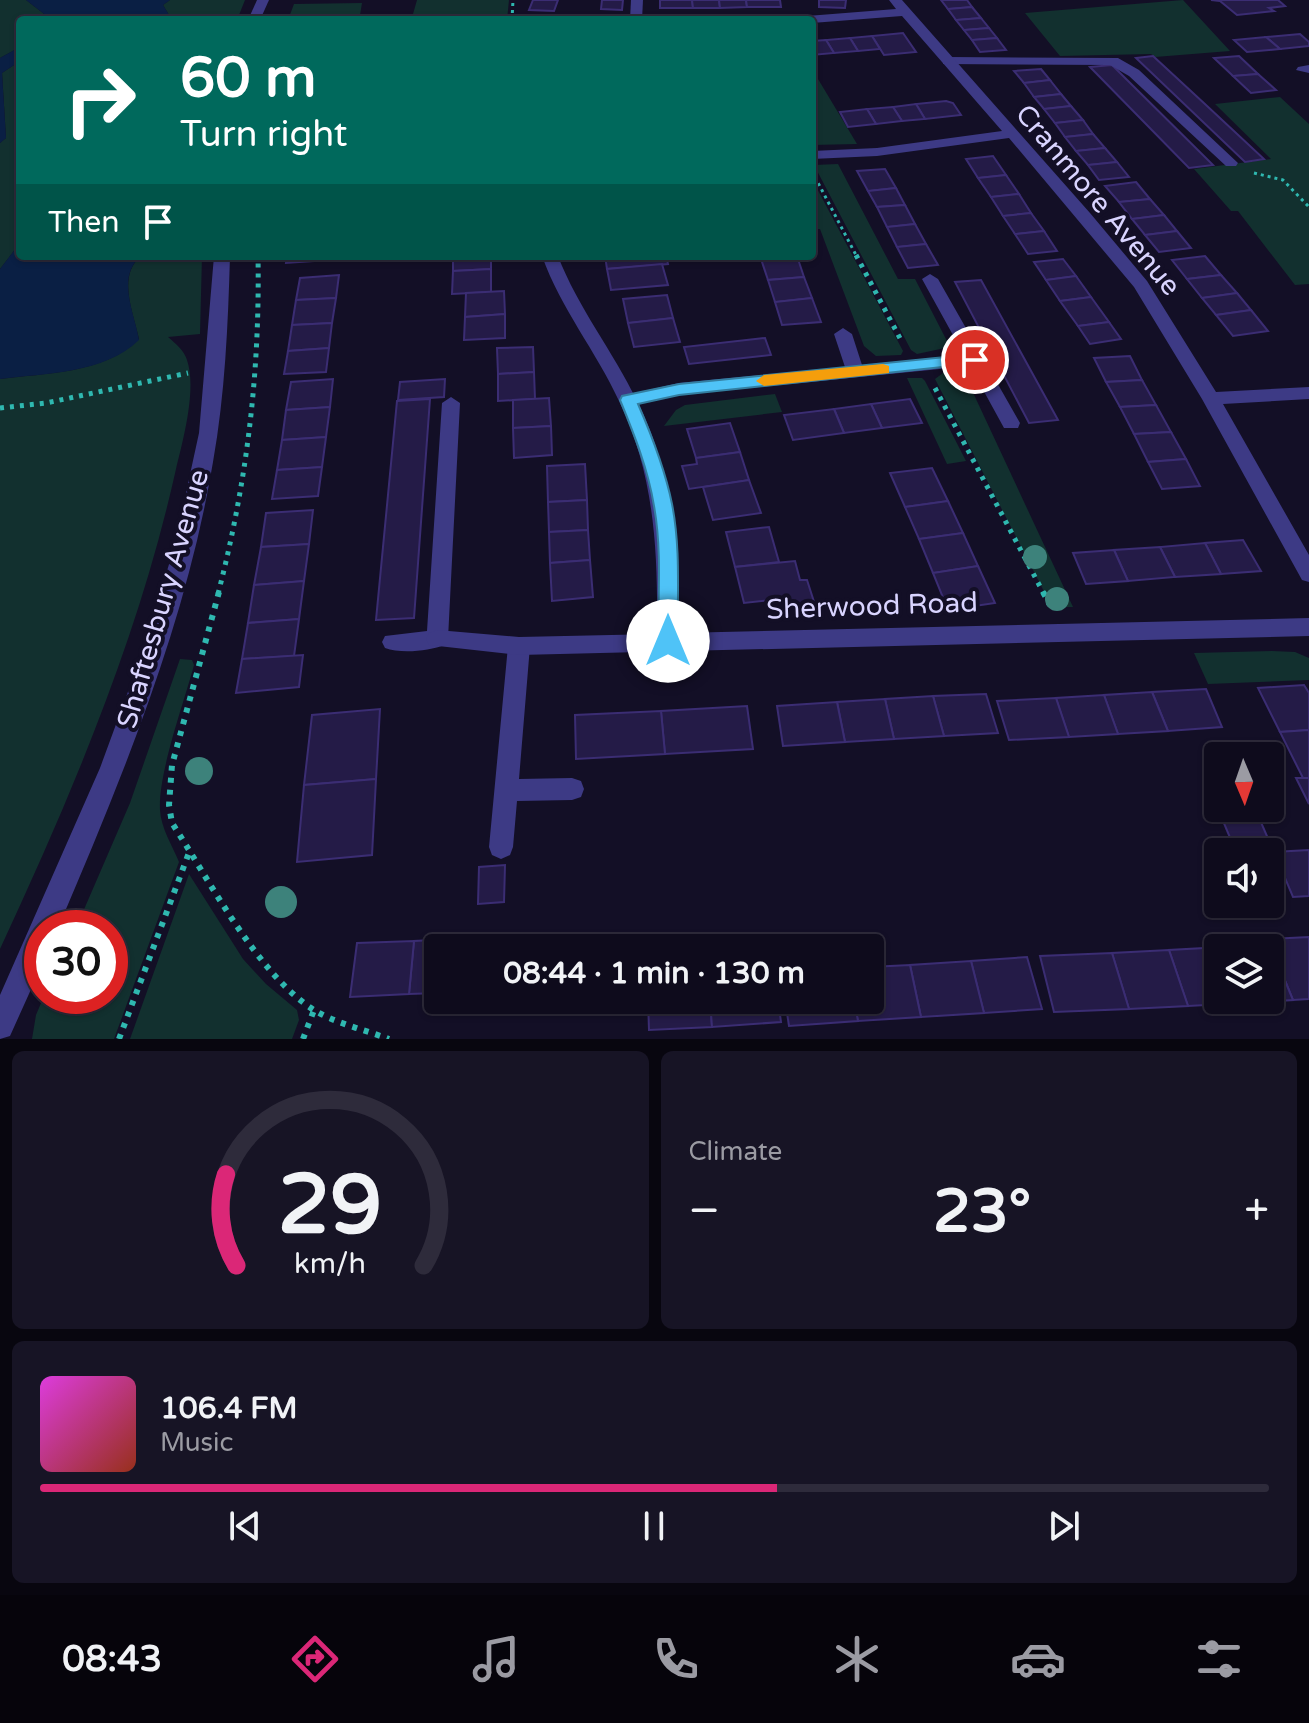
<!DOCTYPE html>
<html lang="en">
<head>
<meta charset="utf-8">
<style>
	:root { --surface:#0e0b1c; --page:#171425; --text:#f1f3f6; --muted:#9b9ba3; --line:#2e2b3b; --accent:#db2777 }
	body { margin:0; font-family:"Varela Round",sans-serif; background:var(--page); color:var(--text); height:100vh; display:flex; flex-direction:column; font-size:30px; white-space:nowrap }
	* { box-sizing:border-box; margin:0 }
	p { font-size:26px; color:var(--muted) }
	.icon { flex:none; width:44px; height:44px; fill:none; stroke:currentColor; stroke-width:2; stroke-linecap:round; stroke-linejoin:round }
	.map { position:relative; height:1039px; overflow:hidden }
	.panel { display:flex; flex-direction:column; gap:12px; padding:12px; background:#08060f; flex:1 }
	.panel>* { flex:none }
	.hud { position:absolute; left:16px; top:16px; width:800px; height:244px; border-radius:8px; box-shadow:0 2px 6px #0004,0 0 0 2px var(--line); background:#00695c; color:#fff; overflow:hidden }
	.needle { width:52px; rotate:178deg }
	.fabs { position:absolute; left:1204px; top:742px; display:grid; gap:16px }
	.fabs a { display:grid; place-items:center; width:80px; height:80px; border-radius:8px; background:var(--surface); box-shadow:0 2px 6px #0004,0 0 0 2px var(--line); font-size:40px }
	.speed { position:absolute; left:24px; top:910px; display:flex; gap:16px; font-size:40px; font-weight:700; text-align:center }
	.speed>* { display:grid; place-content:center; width:104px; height:104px; border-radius:50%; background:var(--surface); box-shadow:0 2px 6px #0004,0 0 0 2px var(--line); line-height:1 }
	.speed .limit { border:12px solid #d22; background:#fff; color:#111 }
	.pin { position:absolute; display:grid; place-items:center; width:68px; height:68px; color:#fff; margin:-34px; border:4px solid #fff; border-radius:50%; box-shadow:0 2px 8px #0007 }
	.me { position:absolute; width:88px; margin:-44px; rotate:0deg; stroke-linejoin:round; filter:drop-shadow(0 0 6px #0008) }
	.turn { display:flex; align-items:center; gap:28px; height:168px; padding:0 32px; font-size:36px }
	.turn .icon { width:104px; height:104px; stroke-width:2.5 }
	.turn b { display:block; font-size:56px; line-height:68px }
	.then { display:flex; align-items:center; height:76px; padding:0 32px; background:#0003; gap:16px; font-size:30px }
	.big { font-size:60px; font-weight:700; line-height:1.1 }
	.panel .widget { flex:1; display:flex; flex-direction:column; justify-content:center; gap:12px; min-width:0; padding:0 28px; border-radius:12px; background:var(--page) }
	.panel .dial { align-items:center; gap:0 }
	.dial svg { height:208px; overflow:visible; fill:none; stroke:var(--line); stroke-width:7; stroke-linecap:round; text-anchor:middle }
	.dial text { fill:var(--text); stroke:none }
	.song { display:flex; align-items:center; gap:24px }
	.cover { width:96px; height:96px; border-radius:12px; background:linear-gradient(135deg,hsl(300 70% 55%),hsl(10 70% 35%)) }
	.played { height:8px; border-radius:4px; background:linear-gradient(90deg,var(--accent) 60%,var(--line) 60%) }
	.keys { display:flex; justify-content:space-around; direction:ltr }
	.heat { display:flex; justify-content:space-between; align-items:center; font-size:44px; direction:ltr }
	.panel .tiles { flex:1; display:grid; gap:12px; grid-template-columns:1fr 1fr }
	.widget:last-child { grid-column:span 2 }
	.trip { position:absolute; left:424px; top:934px; width:460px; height:80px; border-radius:8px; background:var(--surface); box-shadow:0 2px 6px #0004,0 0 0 2px var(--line); font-weight:700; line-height:80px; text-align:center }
	.dock { display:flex; height:128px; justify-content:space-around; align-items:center; background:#06040b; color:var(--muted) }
	.dock .icon { width:56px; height:56px }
	.dock .active { color:var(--accent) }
	.dock b { font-size:36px; color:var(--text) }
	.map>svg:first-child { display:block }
</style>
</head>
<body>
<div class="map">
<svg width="1309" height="1039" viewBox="0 0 1309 1039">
	<rect width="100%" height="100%" fill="#130f26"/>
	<!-- green -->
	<g fill="#12302f">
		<path d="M0 0H26L52 20H20V47L0 58Z"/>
		<path d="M170 0H245L237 20H172L163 5Z"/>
		<path d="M417 0H509L507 20H288L294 4 362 3 360 15 413 14Z"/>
		<path d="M1183 0 1230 51 1155 57 1151 54 1060 56 1025 13Z"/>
		<path d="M20 61V243L0 269V143L6 138 2 73Z"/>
		<path d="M812 69 857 144 812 145Z"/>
		<path d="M1280 97 1309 124V284L1295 285 1238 211H1231L1194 169 1271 159 1215 104Z"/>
		<path d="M838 164 898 279H915L947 341 945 348 917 354 911 350 814 165Z"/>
		<path d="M812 179 903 351 901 355 876 356 864 346 820 229H812Z"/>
		<path d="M141 256H202L200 334 168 337C176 344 184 350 187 360 197 389 183 440 176 469 139 636 72 794 0 949V379C45 373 104 374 139 339 133 312 117 276 141 256Z"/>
		<path d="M955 372 969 384 1073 607H1052L935 379 943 373Z"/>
		<path d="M907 378H922L925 381 966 461 947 464Z"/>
		<path d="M775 394 782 412 664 426 676 410 685 405Z"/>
		<path d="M1272 651 1295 652 1309 658V680L1208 684 1194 653Z"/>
		<path d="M180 659 192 660 194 665C184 703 158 773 160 810 161 828 172 845 179 862L114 1039H32L36 1015 44 996H110V928H76L130 803Z"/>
		<path d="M189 874 243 959 266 984 297 1010 299 1020 292 1039H130Z"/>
	</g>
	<!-- water -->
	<g fill="#0a1f44">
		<path d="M26 0H170L163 5 172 20H52Z"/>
		<path d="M20 47V61L2 73 6 138 0 143V58Z"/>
		<path d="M20 243V256H141C116 277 134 311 139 340 104 374 45 373 0 379V269Z"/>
	</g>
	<!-- building -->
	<g fill="#241b47" stroke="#3b2d73" stroke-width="2">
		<path d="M533 0H558L554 11 529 10Z"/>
		<path d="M602 0H623L622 10 601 9Z"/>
		<path d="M660 0H692L693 8H660Z"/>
		<path d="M692 0H719L720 8H693Z"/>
		<path d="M719 0H746L747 7 720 8Z"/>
		<path d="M746 0H780L781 7H747Z"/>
		<path d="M819 0H846L845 8 819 7Z"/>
		<path d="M941 0H967L972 7 948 9Z"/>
		<path d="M1211 0H1278L1285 6 1269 8 1274 11 1237 15 1220 1Z"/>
		<path d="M972 7 981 18 956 20 948 9Z"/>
		<path d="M981 18 989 28 964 30 956 20Z"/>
		<path d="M989 28 997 38 972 40 964 30Z"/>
		<path d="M903 33 916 52 884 55 872 36Z"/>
		<path d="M1300 34 1309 42V46L1280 49 1266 37Z"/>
		<path d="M872 36 880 49 858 51 850 38Z"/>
		<path d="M1266 37 1280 49 1247 52 1234 40Z"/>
		<path d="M850 38 858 51 834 53 826 40Z"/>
		<path d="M997 38 1006 50 980 52 972 40Z"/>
		<path d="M826 40 834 53 812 55V41Z"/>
		<path d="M1153 56 1206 105 1264 159 1245 162 1136 58Z"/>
		<path d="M1239 56 1258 74 1233 76 1214 58Z"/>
		<path d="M1112 65 1213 165 1189 168 1090 67Z"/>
		<path d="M1041 69 1050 80 1024 83 1014 71Z"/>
		<path d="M1258 74 1276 90 1251 93 1233 76Z"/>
		<path d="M1050 80 1061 94 1034 97 1024 83Z"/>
		<path d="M1061 94 1071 106 1044 109 1034 97Z"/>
		<path d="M946 101 953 103 961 115 925 119 916 104Z"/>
		<path d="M916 104 925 119 902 121 893 107Z"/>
		<path d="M1071 106 1083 120 1055 123 1044 109Z"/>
		<path d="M893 107 902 121 876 124 867 109Z"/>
		<path d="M867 109 876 124 848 127 840 112Z"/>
		<path d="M1083 120 1093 134 1065 137 1055 123Z"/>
		<path d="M1093 134 1105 148 1076 151 1065 137Z"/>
		<path d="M1105 148 1117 162 1088 165 1076 151Z"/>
		<path d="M993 156 1006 175 978 178 966 159Z"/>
		<path d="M1117 162 1129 177 1099 180 1088 165Z"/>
		<path d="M885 169 896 188 868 191 857 171Z"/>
		<path d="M1006 175 1019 194 991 197 978 178Z"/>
		<path d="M1136 182 1150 199 1119 202 1105 186Z"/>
		<path d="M896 188 905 205 877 207 868 191Z"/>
		<path d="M1019 194 1031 213 1003 216 991 197Z"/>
		<path d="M1150 199 1164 215 1132 219 1119 202Z"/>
		<path d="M905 205 915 224 887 227 877 207Z"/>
		<path d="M1031 213 1044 231 1015 234 1003 216Z"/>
		<path d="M1164 215 1177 231 1145 235 1132 219Z"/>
		<path d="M915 224 926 244 897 247 887 227Z"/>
		<path d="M1044 231 1057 251 1028 254 1015 234Z"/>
		<path d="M1177 231 1191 248 1159 252 1145 235Z"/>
		<path d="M926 244 938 265 908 268 897 247Z"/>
		<path d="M287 256H328V260L286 263Z"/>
		<path d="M453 256H491V269L453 271Z"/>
		<path d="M605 256H666L668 264 607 269Z"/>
		<path d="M797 256 804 277 768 280 761 259Z"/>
		<path d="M1205 256 1221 275 1187 279 1172 260Z"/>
		<path d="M1063 259 1076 276 1046 280 1034 262Z"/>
		<path d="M662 264 668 285 611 290 607 269Z"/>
		<path d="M491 269V292L452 294 453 271Z"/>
		<path d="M339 275 336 298 296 300 300 278Z"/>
		<path d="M1221 275 1237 293 1202 298 1187 279Z"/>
		<path d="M1076 276 1091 297 1060 301 1046 280Z"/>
		<path d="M804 277 812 298 775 302 768 280Z"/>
		<path d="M981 280 1058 420 1029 423 955 282Z"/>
		<path d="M504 291 505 314 465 317 466 293Z"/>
		<path d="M1237 293 1251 310 1216 315 1202 298Z"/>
		<path d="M667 295 673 318 628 323 623 299Z"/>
		<path d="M1091 297 1109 322 1078 326 1060 301Z"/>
		<path d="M336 298 332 323 292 325 296 300Z"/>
		<path d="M812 298 821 322 782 325 775 302Z"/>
		<path d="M1251 310 1268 331 1233 336 1216 315Z"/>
		<path d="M505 314V338L464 340 465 317Z"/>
		<path d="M673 318 680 342 634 347 628 323Z"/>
		<path d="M1109 322 1121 339 1090 344 1078 326Z"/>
		<path d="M332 323 329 348 288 351 292 325Z"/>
		<path d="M765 338 771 355 689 364 684 347Z"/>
		<path d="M533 347 534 372 498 374 497 348Z"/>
		<path d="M329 348 326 372 284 374 288 351Z"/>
		<path d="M1130 356 1142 380 1106 382 1094 358Z"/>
		<path d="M534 372 535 399 498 401V374Z"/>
		<path d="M333 379 330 407 286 410 291 382Z"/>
		<path d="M445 379 444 397 398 400 400 382Z"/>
		<path d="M1142 380 1156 405 1120 407 1106 382Z"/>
		<path d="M549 398 551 426 513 428V400Z"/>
		<path d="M430 399 414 618 376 620 397 401Z"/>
		<path d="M910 399 922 423 882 428 871 404Z"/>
		<path d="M871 404 882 428 844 433 834 409Z"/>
		<path d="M1156 405 1171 432 1134 434 1120 407Z"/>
		<path d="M330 407 326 437 282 440 286 410Z"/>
		<path d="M834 409 844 433 793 440 784 415Z"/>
		<path d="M730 423 740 452 696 458 687 429Z"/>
		<path d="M551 426 552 455 514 458 513 428Z"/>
		<path d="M1171 432 1186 459 1148 462 1134 434Z"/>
		<path d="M326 437 322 467 277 470 282 440Z"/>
		<path d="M740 452 749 480 689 489 682 466 697 464 696 458Z"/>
		<path d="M1186 459 1200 486 1162 489 1148 462Z"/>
		<path d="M585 464 587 500 548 502 547 466Z"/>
		<path d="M322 467 318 496 272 499 277 470Z"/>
		<path d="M932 468 948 501 905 507 890 473Z"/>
		<path d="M749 480 761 513 713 520 703 487Z"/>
		<path d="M587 500 588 530 549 532 548 502Z"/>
		<path d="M948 501 963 533 919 539 905 507Z"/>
		<path d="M313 510 309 544 261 547 266 513Z"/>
		<path d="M769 527 779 562 735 567 726 532Z"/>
		<path d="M588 530 590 560 550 563 549 532Z"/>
		<path d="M963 533 978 566 933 573 919 539Z"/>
		<path d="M1243 540 1261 571 1221 574 1205 543Z"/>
		<path d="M1205 543 1221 574 1175 577 1160 547Z"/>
		<path d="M309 544 304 581 254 585 261 547Z"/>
		<path d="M1160 547 1175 577 1128 581 1114 550Z"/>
		<path d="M1114 550 1128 581 1086 584 1073 553Z"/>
		<path d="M590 560 593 597 552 601 550 563Z"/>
		<path d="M795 561 800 580H807L815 605 773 610 770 600 744 603 735 567Z"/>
		<path d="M978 566 995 603 948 610 933 573Z"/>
		<path d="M304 581 299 619 248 623 254 585Z"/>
		<path d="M299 619 294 656 242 659 248 623Z"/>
		<path d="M303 655 299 687 236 693 242 659Z"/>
		<path d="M1304 685 1309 693V730L1280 732 1258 688Z"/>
		<path d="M1206 689 1222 727 1168 731 1152 692Z"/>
		<path d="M1152 692 1168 731 1118 734 1104 695Z"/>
		<path d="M986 694 998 733 944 736 933 696Z"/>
		<path d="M1104 695 1118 734 1069 737 1056 698Z"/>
		<path d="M933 696 944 736 894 739 885 699Z"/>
		<path d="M1056 698 1069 737 1009 740 997 701Z"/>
		<path d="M885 699 894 739 845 742 837 702Z"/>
		<path d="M837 702 845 742 783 746 777 706Z"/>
		<path d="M747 706 753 749 665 754 661 711Z"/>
		<path d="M380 709 376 779 304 785 312 715Z"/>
		<path d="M661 711 665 754 576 759 575 715Z"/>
		<path d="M1309 730V778H1303L1280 732Z"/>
		<path d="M1296 778H1309V804Z"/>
		<path d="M376 779 372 855 297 862 304 785Z"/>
		<path d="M1260 820 1276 857H1270V852H1236L1223 821Z"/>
		<path d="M1309 850V896L1293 897 1274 852Z"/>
		<path d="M505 865 504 902 478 904 479 867Z"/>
		<path d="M533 934V948H472V938Z"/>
		<path d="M1309 937V999L1293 1000 1268 939Z"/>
		<path d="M472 938V948H438V993L409 994 414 941Z"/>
		<path d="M414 941 409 994 350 997 357 943Z"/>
		<path d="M1270 944 1293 1000 1243 1003 1242 1000H1270V948L1223 947Z"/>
		<path d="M1223 947 1218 948V1000H1242L1243 1003 1188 1006 1169 950Z"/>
		<path d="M1169 950 1188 1006 1129 1009 1112 953Z"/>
		<path d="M1112 953 1129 1009 1054 1012 1040 956Z"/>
		<path d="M1027 957 1042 1009 984 1013 971 961Z"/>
		<path d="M971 961 984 1013 921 1017 910 965Z"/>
		<path d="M910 965 921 1017 858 1021 854 1000H870V967Z"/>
		<path d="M532 1000H588V1009L532 1012Z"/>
		<path d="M588 1000H648V1006L588 1009Z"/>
		<path d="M648 1000H710L712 1027 649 1030Z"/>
		<path d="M710 1000H778L781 1022 712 1027Z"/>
		<path d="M785 1000H854L858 1021 789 1026Z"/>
	</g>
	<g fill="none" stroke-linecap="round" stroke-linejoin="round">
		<!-- path-far2 -->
		<g stroke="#2fb8b0" stroke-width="3" stroke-dasharray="3 4" stroke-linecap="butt">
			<path d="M512 20 513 0"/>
			<path d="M1254 173 1283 180 1309 207"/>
			<path d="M815 177 857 257"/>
		</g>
		<!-- path-far1 -->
		<g stroke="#2fb8b0" stroke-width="5" stroke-dasharray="4 6" stroke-linecap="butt">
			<path d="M856 255 902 342"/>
			<path d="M935 388 1044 594"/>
			<path d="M0 408 46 403 188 373"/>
			<path d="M218 594C247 482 260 372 258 256"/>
		</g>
		<!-- path -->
		<g stroke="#2fb8b0" stroke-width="6" stroke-dasharray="5 7" stroke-linecap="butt">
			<path d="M219 592 172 765 169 805 172 823C208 878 258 975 314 1010 335 1023 365 1030 389 1039"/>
			<path d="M1043 592 1050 605"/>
			<path d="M119 1039 190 850"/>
			<path d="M303 1039 314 1010"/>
		</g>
		<!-- service -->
		<g fill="#3d3a85" fill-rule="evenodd">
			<path d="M631 0H643L642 20H630Z"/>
			<path d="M948 57 1118 58 1139 70 1238 163 1236 166H1226L1129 76 1110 65 943 64V58Z"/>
			<path d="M930 274 938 279 1020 423 1018 428H1004L970 366 679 395 628 406 619 400 622 396 679 383 845 367 834 334 843 328 852 334 862 365 964 355 922 279Z"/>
			<path d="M451 397 460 403 448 639 445 645C429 651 401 654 385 648L382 642 385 636 427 631 442 403Z"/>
			<path d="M519 637 527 640 530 646 519 779 572 778 581 781 584 789 581 797 572 800 517 801 513 847 510 855 501 859 492 855 489 847 508 646 511 640Z"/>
		</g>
		<!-- minor -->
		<g fill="#3d3a85" fill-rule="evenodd">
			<path d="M889 0H902L1090 213 1147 281 1216 392 1309 387V399L1223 404 1309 555V582L1302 580 1202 399 1134 287 1009 138 877 156 812 159V151L877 148 1002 131 902 16 812 23V20H801L807 16 896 9Z"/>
			<path d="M1309 65V73L1296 70 1298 67Z"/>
			<path d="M542 256H558C578 308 613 351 637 401 674 474 678 553 679 633L1309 618V636L519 655 429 645 426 639 429 633 437 630 519 637 657 634C658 553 655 475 619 401 596 351 561 309 542 256Z"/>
		</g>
		<!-- tertiary -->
		<g fill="#3d3a85" fill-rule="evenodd">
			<path d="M257 0H269L260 20H248Z"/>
			<path d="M214 256H230C228 325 225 394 213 462 186 624 122 778 58 928H42V965L10 1036 0 1039V995L100 768 140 659 174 548 199 433Z"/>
		</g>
	</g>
	<!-- trees -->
	<g fill="#3d827b">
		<circle cx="1035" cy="557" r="12"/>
		<circle cx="1057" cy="599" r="12"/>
		<circle cx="199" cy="771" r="14"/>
		<circle cx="281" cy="902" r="16"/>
	</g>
	<!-- route -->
	<path fill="#4fc3f7" stroke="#337fa1" stroke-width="2" d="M975 354 983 360 980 363 679 395 638 404C652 436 665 469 672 504 681 549 677 596 678 641L675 647 668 650 661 647 658 641C658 596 662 550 654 506 648 469 634 434 620 400L622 396 679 384Z"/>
	<!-- slow -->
	<path fill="#f59e0b" d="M883 364 889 366V373L764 386 756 381 764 375Z"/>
	<g text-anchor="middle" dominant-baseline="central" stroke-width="8" stroke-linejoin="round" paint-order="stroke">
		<!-- street labels -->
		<g font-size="28" fill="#d9d4ff" stroke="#130f26">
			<text transform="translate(1098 200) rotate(50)">Cranmore Avenue</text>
			<text transform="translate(163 599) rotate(-74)">Shaftesbury Avenue</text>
			<text transform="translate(872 606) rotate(-2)">Sherwood Road</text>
		</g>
	</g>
</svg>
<div class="fabs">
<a><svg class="needle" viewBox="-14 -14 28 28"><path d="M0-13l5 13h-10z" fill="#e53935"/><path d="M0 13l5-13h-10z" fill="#9b9ba3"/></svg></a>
<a><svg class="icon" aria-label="sound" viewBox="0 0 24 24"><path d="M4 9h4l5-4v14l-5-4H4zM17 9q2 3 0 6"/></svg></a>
<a><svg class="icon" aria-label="layers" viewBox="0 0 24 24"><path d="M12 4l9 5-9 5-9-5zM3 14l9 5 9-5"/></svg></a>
</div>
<div class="speed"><div class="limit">30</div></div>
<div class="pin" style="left:975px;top:360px;background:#d93025"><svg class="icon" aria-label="arrive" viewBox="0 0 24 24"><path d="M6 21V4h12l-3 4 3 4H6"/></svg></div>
<svg class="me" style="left:668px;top:641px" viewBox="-20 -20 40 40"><circle r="19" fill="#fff"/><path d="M0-13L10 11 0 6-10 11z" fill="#4fc3f7"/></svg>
<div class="trip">08:44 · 1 min · 130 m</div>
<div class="hud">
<div class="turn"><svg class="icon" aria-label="right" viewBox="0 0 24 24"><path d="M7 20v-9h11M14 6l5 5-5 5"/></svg><div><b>60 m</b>Turn right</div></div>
<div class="then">Then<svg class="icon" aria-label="arrive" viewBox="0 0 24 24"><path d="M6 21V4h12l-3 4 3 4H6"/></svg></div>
</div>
</div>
<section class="panel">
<div class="tiles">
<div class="widget dial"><svg viewBox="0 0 100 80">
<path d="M14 69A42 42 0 1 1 86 69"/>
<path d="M14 69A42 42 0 0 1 10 34" stroke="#db2777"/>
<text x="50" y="56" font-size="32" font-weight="700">29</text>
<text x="50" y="72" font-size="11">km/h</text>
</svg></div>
<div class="widget"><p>Climate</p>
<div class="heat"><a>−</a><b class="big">23°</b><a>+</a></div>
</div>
<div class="widget">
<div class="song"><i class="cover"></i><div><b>106.4 FM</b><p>Music</p></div></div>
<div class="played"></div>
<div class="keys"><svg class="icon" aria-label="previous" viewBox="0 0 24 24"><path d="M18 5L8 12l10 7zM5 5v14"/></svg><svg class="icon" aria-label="pause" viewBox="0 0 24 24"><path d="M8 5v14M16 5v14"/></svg><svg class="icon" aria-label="next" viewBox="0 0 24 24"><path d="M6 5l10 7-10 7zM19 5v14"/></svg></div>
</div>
</div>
</section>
<nav class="dock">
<b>08:43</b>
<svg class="icon active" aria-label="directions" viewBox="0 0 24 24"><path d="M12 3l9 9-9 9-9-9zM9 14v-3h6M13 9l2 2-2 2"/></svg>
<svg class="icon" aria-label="music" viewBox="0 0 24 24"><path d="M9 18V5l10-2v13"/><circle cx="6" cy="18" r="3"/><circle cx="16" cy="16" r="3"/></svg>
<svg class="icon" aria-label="phone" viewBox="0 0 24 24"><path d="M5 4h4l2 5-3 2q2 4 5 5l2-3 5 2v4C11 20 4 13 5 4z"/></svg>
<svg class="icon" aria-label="climate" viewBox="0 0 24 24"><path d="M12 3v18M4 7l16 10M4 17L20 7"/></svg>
<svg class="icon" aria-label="car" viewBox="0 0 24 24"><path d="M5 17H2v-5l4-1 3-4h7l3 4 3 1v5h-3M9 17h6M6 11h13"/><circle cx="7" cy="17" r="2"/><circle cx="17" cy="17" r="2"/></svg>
<svg class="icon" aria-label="filters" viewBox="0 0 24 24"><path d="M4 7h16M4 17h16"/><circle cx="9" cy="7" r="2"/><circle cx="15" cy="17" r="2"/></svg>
</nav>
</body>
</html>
